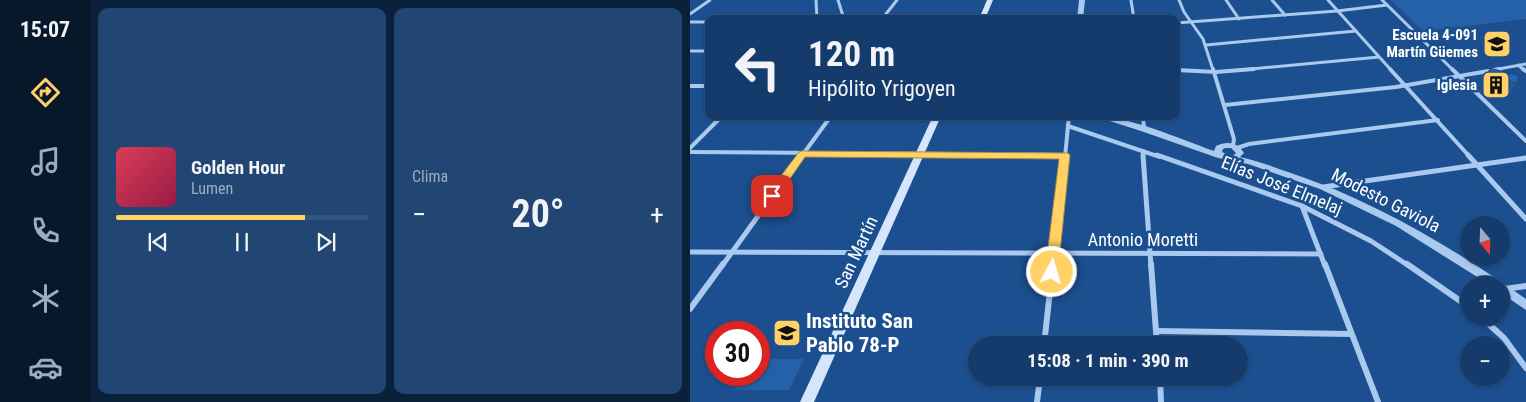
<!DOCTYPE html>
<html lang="es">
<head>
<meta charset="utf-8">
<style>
	:root { --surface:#143b6b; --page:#214673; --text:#f1f3f6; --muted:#9dadc1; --line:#33557e; --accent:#ffd166 }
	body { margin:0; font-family:"Roboto Condensed",sans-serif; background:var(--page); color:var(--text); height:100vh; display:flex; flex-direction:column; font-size:19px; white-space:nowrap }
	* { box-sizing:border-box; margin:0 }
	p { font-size:16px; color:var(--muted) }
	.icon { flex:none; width:28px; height:28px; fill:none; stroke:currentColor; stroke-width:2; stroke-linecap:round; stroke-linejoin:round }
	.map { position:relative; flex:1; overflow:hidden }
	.details { display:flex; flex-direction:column; gap:8px; padding:8px; background:#0b203b; width:600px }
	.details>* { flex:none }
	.top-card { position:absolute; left:15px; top:15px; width:475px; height:105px; border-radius:10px; box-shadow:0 1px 4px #0004,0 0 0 1px var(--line); background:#143b6b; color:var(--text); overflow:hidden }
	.needle { width:32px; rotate:161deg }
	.controls { position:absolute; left:770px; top:216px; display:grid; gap:10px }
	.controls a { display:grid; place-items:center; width:50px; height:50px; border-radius:50%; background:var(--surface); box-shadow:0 1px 4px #0004,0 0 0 1px var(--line); font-size:25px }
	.speed { position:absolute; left:15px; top:321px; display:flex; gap:10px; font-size:25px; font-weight:700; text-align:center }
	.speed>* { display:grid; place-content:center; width:65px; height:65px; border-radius:50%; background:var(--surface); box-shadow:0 1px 4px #0004,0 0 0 1px var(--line); line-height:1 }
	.speed .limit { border:8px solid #d22; background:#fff; color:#111 }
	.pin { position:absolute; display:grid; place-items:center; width:42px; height:42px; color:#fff; margin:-21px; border-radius:10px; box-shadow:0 2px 8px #0006 }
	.me { position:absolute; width:55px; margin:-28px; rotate:6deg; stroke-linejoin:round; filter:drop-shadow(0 0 4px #0008) }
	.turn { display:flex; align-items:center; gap:18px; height:105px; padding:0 20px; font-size:22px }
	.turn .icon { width:65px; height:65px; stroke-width:2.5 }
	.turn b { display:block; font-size:35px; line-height:42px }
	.big { font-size:38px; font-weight:700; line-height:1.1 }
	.details .widget { flex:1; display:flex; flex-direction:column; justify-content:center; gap:8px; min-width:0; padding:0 18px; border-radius:10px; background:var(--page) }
	.song { display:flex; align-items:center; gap:15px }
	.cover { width:60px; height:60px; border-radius:8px; background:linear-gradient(135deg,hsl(350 70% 55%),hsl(340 70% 35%)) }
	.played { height:5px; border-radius:2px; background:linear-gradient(90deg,var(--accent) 75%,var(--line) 75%) }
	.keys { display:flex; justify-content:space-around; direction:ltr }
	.heat { display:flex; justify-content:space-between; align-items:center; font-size:28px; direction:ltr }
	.details .tiles { flex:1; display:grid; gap:8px; grid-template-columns:repeat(2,1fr) }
	.trip { position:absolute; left:278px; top:336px; width:280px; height:50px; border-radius:25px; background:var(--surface); box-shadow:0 1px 4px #0004,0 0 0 1px var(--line); font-weight:700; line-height:50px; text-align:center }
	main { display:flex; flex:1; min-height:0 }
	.menu { display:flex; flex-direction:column; width:90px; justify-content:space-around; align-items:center; background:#08182b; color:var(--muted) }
	.menu .icon { width:35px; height:35px }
	.menu .active { color:var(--accent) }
	.menu b { font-size:22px; color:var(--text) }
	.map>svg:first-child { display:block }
</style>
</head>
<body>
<main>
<nav class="menu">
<b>15:07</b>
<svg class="icon active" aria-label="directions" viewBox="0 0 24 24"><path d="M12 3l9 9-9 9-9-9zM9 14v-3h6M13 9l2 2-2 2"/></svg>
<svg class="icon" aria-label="music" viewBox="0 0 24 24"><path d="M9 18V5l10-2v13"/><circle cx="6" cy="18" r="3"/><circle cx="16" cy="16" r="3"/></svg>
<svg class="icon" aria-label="phone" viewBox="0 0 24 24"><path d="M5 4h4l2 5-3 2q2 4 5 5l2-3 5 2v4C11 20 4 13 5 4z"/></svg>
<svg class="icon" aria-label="climate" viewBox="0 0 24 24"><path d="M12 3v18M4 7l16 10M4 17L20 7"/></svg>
<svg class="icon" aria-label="car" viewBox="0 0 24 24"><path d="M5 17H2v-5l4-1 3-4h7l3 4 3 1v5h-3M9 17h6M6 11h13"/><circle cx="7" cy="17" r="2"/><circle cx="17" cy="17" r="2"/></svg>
</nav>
<section class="details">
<div class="tiles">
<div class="widget">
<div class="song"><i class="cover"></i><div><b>Golden Hour</b><p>Lumen</p></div></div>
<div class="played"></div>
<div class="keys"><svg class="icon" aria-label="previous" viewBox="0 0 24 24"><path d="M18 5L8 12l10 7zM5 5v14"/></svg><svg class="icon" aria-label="pause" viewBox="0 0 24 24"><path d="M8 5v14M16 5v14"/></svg><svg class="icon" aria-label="next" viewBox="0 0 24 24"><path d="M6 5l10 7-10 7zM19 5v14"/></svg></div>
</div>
<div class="widget"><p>Clima</p>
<div class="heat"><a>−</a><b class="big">20°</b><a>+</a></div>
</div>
</div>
</section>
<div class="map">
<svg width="836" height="402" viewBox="0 0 836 402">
	<rect width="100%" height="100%" fill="#1b4f8f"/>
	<!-- green -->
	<g fill="#2461a8">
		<path d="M701 0H836V19L733 31Z"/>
		<path d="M69 359H114L99 390H44L53 375H69Z"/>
	</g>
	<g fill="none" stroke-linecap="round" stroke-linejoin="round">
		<!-- minor-far3 -->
		<g stroke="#a9c9ee" stroke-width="3">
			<path d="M126 0 127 19"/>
			<path d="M148 0 154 19"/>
			<path d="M441 0 444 19"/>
			<path d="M489 0 494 12 513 39 523 70"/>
			<path d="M536 0 549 19"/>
			<path d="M582 0 595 15"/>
			<path d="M638 0 701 70"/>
			<path d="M692 0 763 70"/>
			<path d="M0 14 20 0"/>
			<path d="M192 19 207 0"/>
			<path d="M0 22H19"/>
			<path d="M486 23 647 11 697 5"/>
			<path d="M516 45 666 31"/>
			<path d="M0 51H19"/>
			<path d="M828 65 834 70"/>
			<path d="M550 70 689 57"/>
			<path d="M803 70 836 64"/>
		</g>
		<!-- minor-far2 -->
		<g stroke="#a9c9ee" stroke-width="4">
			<path d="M523 69 544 139 543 146"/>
			<path d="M700 69 780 157"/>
			<path d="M762 69 836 141"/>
			<path d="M833 69 836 71"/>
			<path d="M486 70 526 72 564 69"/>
			<path d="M0 86H19"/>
			<path d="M535 105 706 87 810 69"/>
			<path d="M453 116 454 129"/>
			<path d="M378 126 470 157"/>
			<path d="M0 148 32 116"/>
			<path d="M547 148 559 144 748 120"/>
			<path d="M453 151V157"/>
			<path d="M0 152 375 155"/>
			<path d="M111 157 141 116"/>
			<path d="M375 157 379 116"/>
		</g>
		<!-- minor-far1 -->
		<g stroke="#a9c9ee" stroke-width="5">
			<path d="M453 155 461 266"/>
			<path d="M467 155 612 206 681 241 719 266"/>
			<path d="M778 155 836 219"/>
			<path d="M633 187 836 158"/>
			<path d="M612 206 635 266"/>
			<path d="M0 252 631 254"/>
			<path d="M32 266 112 155"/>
			<path d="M363 266 375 155"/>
		</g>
		<!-- minor -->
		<g stroke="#a9c9ee" stroke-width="6">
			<path d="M461 264 467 345"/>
			<path d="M635 264 688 402"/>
			<path d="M717 264 779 307"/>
			<path d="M815 289 836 286"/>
			<path d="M0 309 33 264"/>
			<path d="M792 318 814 338 836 368"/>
			<path d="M466 331 661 334"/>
			<path d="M354 345 363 264"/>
			<path d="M470 378 471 402"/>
			<path d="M347 402 350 378"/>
		</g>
		<!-- tertiary -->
		<g fill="#a9c9ee" fill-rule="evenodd">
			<path d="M389 0H395L393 19H387Z"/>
			<path d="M404 116C439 116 490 139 524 151L526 146C537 141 547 142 554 153L550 157C568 161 584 167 601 173 685 201 765 249 836 299V310L811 293V285H800L706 226 630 189 558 164 528 158 451 131ZM535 148H541L546 153 543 156 532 152 533 149Z"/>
		</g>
		<!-- secondary -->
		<g fill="#d6e6fa" fill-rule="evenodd">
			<path d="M297 0H303L295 19H289Z"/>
			<path d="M243 116H251L124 402H110Z"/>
		</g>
	</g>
	<!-- wall -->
	<path fill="#245895" d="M800 68 827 83 820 93 791 84 794 78Z"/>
	<!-- building -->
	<path fill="#2a66ad" stroke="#1d4779" d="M800 68 829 76 827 83 798 75Z"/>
	<!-- route -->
	<path fill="#ffd166" stroke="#a68842" d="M112 151 378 153 380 155 368 272 366 276 362 277 357 276 355 272 369 159 115 157 86 199H78L76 196 78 193 109 152Z"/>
	<!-- icons -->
	<defs>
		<symbol id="school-square" viewBox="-11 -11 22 22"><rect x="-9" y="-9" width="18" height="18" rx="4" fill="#ffd166" stroke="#1b4f8f"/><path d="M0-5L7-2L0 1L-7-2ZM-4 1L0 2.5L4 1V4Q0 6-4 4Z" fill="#111"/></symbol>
		<symbol id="building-square" viewBox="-11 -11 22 22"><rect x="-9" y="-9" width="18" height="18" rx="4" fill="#ffd166" stroke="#1b4f8f"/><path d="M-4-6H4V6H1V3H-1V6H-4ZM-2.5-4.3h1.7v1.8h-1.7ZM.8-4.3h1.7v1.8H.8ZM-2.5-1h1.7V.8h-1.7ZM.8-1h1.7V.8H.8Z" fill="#111"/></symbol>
	</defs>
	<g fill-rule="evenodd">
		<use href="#school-square" x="791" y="28" width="32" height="32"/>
		<use href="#building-square" x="790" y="69" width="32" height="32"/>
		<use href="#school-square" x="81" y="317" width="32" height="32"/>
	</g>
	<g text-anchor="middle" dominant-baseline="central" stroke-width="5" stroke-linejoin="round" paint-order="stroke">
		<!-- far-poi labels -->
		<g font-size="15" font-weight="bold" fill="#fff" stroke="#1b4f8f" text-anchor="end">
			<text x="788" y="35">Escuela 4-091<tspan x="788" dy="17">Martín Güemes</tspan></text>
			<text x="787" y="85">Iglesia</text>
		</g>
		<!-- street labels -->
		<g font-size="18" fill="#fff" stroke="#1b4f8f">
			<text transform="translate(592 185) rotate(22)">Elías José Elmelaj</text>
			<text transform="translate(696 200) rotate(27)">Modesto Gaviola</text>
			<text x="453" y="239">Antonio Moretti</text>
			<text transform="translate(166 252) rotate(-65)">San Martín</text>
		</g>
		<!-- near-poi labels -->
		<g font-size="21" font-weight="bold" fill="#fff" stroke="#1b4f8f" text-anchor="start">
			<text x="116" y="321">Instituto San<tspan x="116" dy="24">Pablo 78-P</tspan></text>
		</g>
	</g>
</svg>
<div class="controls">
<a><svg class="needle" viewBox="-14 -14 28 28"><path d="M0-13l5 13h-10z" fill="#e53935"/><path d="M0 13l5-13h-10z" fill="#9dadc1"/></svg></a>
<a>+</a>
<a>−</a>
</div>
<div class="speed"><div class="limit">30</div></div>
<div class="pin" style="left:82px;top:196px;background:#d93025"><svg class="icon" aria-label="arrive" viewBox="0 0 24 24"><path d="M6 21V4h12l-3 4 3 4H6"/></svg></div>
<svg class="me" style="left:362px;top:272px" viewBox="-20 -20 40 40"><circle r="17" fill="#ffd166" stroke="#fff" stroke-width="3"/><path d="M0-11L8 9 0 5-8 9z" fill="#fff"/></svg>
<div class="trip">15:08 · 1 min · 390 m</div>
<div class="top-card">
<div class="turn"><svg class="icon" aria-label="left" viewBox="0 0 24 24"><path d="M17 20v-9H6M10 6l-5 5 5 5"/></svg><div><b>120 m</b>Hipólito Yrigoyen</div></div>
</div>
</div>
</main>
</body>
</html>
